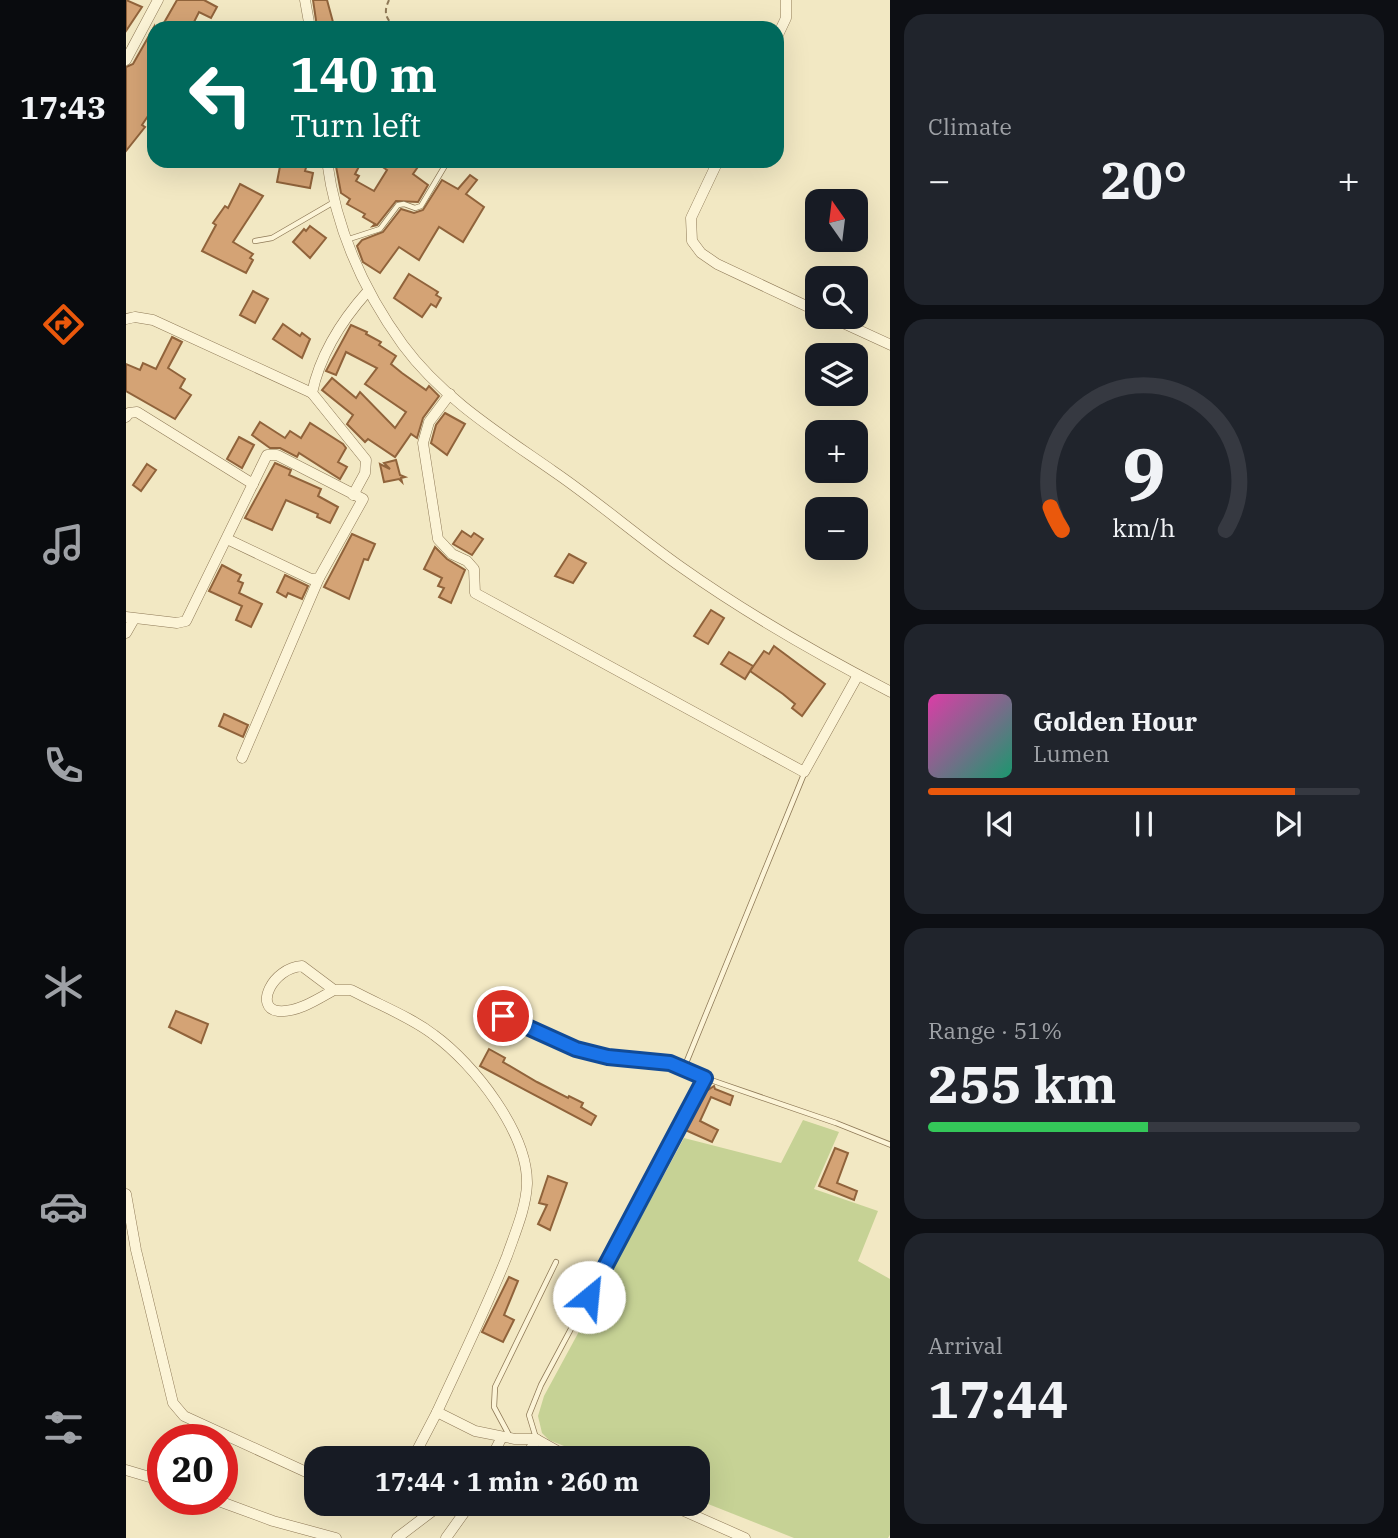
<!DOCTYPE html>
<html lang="en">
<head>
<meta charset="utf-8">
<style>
	:root { --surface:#171b24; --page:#20242c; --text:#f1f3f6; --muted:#9ea1a6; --line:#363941; --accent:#ea580c }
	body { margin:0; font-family:"IBM Plex Serif",serif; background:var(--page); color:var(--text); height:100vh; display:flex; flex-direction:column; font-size:26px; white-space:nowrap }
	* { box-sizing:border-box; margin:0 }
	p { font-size:23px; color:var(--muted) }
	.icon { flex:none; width:38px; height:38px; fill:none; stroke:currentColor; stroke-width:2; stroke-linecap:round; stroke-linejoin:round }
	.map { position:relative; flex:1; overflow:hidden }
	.panel { display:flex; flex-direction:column; gap:14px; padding:14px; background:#0d0f14; width:508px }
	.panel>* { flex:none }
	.hud { position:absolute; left:21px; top:21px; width:637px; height:147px; border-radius:21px; box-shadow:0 7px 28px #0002; background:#00695c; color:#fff; overflow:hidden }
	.needle { width:46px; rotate:346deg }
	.tools { position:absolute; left:679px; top:189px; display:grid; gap:14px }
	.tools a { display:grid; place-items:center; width:63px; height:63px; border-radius:14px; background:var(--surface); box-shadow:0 7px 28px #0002; font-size:35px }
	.speed { position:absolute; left:21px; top:1424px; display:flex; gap:14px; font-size:35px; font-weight:700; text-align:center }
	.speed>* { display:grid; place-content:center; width:91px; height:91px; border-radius:50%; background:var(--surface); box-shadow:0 7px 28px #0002; line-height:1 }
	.speed .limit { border:10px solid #d22; background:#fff; color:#111 }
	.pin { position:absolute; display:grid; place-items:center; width:60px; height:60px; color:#fff; margin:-30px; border:4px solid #fff; border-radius:50%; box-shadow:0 2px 7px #0007 }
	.me { position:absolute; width:77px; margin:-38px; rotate:28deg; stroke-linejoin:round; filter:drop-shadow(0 0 5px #0008) }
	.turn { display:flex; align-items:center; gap:24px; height:147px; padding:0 28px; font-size:32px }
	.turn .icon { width:91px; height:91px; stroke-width:2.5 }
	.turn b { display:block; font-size:49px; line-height:60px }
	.big { font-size:52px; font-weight:700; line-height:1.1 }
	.panel .tile { flex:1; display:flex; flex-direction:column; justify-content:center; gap:10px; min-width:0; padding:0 24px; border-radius:21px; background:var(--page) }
	.panel .dial { align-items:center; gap:0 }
	.dial svg { height:182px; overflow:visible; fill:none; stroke:var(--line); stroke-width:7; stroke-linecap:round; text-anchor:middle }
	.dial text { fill:var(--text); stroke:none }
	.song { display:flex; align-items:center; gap:21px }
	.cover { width:84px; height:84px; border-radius:10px; background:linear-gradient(135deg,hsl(320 70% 55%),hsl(160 70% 35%)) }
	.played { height:7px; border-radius:4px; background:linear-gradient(90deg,var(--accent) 85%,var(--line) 85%) }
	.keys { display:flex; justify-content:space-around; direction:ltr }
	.heat { display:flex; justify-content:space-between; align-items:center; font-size:38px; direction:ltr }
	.charge { height:10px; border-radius:5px; background:linear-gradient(90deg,#34c759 51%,var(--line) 0) }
	.trip { position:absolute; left:178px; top:1446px; width:406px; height:70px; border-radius:21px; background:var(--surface); box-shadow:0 7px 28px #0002; font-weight:700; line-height:70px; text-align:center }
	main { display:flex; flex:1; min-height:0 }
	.tabs { display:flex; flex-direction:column; width:126px; justify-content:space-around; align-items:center; background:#090b0e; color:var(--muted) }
	.tabs .icon { width:49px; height:49px }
	.tabs .active { color:var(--accent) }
	.tabs b { font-size:32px; color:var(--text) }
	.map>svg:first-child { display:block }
</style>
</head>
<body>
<main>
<nav class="tabs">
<b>17:43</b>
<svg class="icon active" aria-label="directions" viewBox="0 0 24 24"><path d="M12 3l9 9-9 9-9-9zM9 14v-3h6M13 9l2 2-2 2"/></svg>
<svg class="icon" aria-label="music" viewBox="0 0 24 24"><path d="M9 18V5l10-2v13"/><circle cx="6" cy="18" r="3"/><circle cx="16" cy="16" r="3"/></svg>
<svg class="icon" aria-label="phone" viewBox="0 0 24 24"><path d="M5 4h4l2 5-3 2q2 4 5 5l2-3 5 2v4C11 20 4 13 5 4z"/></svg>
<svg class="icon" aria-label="climate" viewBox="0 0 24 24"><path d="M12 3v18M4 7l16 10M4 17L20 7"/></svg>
<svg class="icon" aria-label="car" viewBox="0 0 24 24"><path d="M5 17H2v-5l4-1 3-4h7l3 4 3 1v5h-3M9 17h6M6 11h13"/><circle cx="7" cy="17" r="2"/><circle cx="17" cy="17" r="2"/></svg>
<svg class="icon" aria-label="filters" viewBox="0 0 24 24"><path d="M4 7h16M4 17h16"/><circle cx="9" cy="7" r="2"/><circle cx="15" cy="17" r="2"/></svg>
</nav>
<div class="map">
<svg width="765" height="1538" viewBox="0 0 765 1538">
	<rect width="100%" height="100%" fill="#f2e8c3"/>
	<!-- green -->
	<path fill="#c6d295" d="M677 1120 713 1132 688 1189 752 1211 732 1261 764 1279 765 1533 762 1538H668L572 1500V1458H468L423 1440 416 1433 412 1416 418 1396 558 1138 655 1163Z"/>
	<!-- building -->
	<g fill="#d4a375" stroke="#90633b" stroke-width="2">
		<path d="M0 0 16 7 0 31Z"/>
		<path d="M51 0H78L91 7 85 18 73 12 66 26 61 24 59 28H35Z"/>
		<path d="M187 0H201L207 22 191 27Z"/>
		<path d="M28 27V107L16 125 19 127 0 151V67L7 64Z"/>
		<path d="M155 161H182L179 171 187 173 184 188 151 182Z"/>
		<path d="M209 161H236L229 174 233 176 230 181 248 191 261 170 248 161H296L287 174 302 185 292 202 270 201 251 225 247 226 249 224 237 217 239 214 221 204 224 199 215 193Z"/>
		<path d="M344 175 351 180 340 194 358 207 337 242 313 227 293 260 273 247 254 273 237 262 231 246 236 240 257 232 275 209 288 213 297 210 316 180 332 189Z"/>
		<path d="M114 184 137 196 107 242 127 254 124 258 127 260 120 273 76 251 90 225 87 223 99 206 102 208Z"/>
		<path d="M184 226 200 238 184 258 167 242 178 229 180 231Z"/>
		<path d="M283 274 312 292 310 295 315 298 310 307 305 304 296 317 268 298Z"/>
		<path d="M127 291 142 299 129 323 114 315Z"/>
		<path d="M157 324 174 336 176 333 184 339 176 358 147 339Z"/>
		<path d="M225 325 241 332 240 334 255 342 253 345 270 356 265 364 276 373 300 390 303 386 313 396 297 418 291 438 285 434 269 457 242 439 239 442 221 424 227 415 196 390 206 378 230 398 234 392 269 428 280 412 239 384 251 368 220 352 210 375 200 371Z"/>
		<path d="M46 337 56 342 42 368 59 379 54 388 65 395 49 419 0 391V364L14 370 17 363 30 369Z"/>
		<path d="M319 413 339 424 321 455 305 443 310 425Z"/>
		<path d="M134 422 159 438 164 431 175 438 184 423 217 444 220 448 212 462 221 467 214 479 173 453 171 457 154 448H144L126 435Z"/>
		<path d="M113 437 128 445 116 468 101 459Z"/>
		<path d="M270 460 274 475 279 477 275 478 276 482 273 479 258 482 254 464 264 469 258 463Z"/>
		<path d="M149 463 165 470 163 475 195 489 192 496 212 507 204 523 191 517 192 514 160 500 146 530 119 518Z"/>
		<path d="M21 464 30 470 15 491 7 485Z"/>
		<path d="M336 531 345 537 348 533 357 539 346 555 327 544Z"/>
		<path d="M226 534 249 544 242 560 238 559 223 599 198 587Z"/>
		<path d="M309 547 321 559 339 570 325 603 313 597 318 588 312 586 316 578 298 569Z"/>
		<path d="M443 554 460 563 447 583 429 576Z"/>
		<path d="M96 565 115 575 112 581 117 583 113 593 136 604 125 627 110 620 116 606 83 591Z"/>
		<path d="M159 575 182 586 176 599 162 593 160 597 151 592Z"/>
		<path d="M585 610 598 618 582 644 568 636Z"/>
		<path d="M648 646 699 684 676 716 666 708 669 704 657 694 624 671 638 651 643 654Z"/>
		<path d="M603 652 627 666 619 679 595 664Z"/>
		<path d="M98 714 122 725 117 737 93 726Z"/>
		<path d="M50 1011 82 1024 75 1043 43 1027Z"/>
		<path d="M363 1049 379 1058 377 1062 411 1082 442 1098 443 1096 457 1103 455 1107 470 1116 465 1125 354 1066Z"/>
		<path d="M588 1086 589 1089 607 1096 604 1105 585 1097 574 1121 592 1130 586 1142 557 1129 576 1094Z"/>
		<path d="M709 1148 722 1153 711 1183 731 1191 728 1200 693 1186Z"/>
		<path d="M422 1176 441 1183 424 1230 412 1224 421 1205 413 1203Z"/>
		<path d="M383 1277 392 1281 378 1315 388 1320 377 1342 356 1332Z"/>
	</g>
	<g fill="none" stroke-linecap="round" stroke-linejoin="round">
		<defs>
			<g id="service">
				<path d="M220 240 254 229 272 205 278 204 289 208 295 206 320 164"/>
				<path d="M129 241 146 238 208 202"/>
				<path d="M377 1016 450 1049 482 1057 529 1060 558 1068 579 1078 710 1123 765 1145"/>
				<path d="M558 1068 678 774"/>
				<path d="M383 1435 368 1407 369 1387 430 1262"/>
				<path d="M410 1438 403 1415 415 1385 579 1078"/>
			</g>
			<g id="minor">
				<path d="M179 0 184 28"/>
				<path d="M651 37 660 18V0"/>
				<path d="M0 60 32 0"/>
				<path d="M201 161C210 229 237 290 277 345 316 398 374 434 427 471 471 501 511 536 555 567 620 613 693 655 765 692"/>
				<path d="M592 161 565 218 566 241 575 253 591 264 691 311"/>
				<path d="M704 317 765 345"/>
				<path d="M0 319 9 317 27 320 186 393"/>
				<path d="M324 394 303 422 297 443 312 539 326 554 341 561 348 569 349 593 678 772 732 675"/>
				<path d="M0 417 3 413 11 412 127 484"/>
				<path d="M227 495 239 473 240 460 186 393C194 355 216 320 242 291"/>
				<path d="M0 617 51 623 60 621 141 455H151L237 499 193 578 185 579 101 539"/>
				<path d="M0 633 8 619"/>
				<path d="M116 758 193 578"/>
				<path d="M208 990C192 999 171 1013 152 1011 128 1008 146 968 176 966L208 990H225L233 994C258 1007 286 1018 308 1035 348 1064 402 1133 401 1184 400 1208 389 1233 381 1256 360 1309 335 1360 311 1412L349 1431 389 1439H410L444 1458"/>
				<path d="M0 1194 10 1250 47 1403 58 1416 191 1477"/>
				<path d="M287 1458 311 1412"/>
				<path d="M365 1458 376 1437"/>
				<path d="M400 1458 410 1439"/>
				<path d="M0 1470 37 1481"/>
				<path d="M90 1500 147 1521 210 1538"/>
				<path d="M540 1503 619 1538"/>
				<path d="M271 1538 317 1503"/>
				<path d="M320 1538 345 1503"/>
			</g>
		</defs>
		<!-- service casing -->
		<use href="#service" stroke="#8e7957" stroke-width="6"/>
		<!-- minor casing -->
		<use href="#minor" stroke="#8e7957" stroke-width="11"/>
		<!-- path -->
		<path stroke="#8e7957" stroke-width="2" stroke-dasharray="5 3.5" stroke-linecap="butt" d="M263 0C257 13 260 18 269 28"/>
		<!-- service -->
		<use href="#service" stroke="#fcf4d7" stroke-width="4.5"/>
		<!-- minor -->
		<use href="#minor" stroke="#fcf4d7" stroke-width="10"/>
	</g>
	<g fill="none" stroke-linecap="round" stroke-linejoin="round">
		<defs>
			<path id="route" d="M377 1016 450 1049 482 1057 544 1063 579 1078 463 1297"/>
		</defs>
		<!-- route casing -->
		<use href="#route" stroke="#114b97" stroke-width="18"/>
		<!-- route -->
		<use href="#route" stroke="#1a73e8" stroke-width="12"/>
	</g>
</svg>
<div class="tools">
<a><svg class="needle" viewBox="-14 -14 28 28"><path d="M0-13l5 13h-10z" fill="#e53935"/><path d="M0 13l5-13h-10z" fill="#9ea1a6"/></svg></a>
<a><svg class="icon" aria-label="search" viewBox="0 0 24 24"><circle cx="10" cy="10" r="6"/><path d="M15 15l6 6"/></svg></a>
<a><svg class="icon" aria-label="layers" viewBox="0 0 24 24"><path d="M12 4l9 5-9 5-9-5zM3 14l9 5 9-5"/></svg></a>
<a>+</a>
<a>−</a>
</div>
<div class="speed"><div class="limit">20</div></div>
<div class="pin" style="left:377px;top:1016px;background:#d93025"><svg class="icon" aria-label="arrive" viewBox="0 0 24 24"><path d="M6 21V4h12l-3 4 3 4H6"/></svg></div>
<svg class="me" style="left:463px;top:1297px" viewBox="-20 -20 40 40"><circle r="19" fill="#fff"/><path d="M0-13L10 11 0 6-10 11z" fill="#1a73e8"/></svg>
<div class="trip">17:44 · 1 min · 260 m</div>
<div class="hud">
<div class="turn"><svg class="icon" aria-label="left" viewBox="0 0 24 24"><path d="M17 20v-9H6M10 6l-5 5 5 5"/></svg><div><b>140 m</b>Turn left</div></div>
</div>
</div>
<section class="panel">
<div class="tile"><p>Climate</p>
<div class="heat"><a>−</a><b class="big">20°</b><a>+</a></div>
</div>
<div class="tile dial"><svg viewBox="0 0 100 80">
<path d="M14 69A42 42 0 1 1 86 69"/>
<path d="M14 69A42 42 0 0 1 9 59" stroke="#ea580c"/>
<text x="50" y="56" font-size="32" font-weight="700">9</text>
<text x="50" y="72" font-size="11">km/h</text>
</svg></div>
<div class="tile">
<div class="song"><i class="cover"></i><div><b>Golden Hour</b><p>Lumen</p></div></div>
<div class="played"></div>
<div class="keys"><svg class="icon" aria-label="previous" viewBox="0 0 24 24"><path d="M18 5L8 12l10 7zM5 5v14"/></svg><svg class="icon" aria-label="pause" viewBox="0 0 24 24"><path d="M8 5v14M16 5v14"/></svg><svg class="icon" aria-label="next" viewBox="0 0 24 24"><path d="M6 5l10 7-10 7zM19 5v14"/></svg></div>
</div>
<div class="tile"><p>Range · 51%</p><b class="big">255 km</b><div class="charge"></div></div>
<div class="tile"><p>Arrival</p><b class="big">17:44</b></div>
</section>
</main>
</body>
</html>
